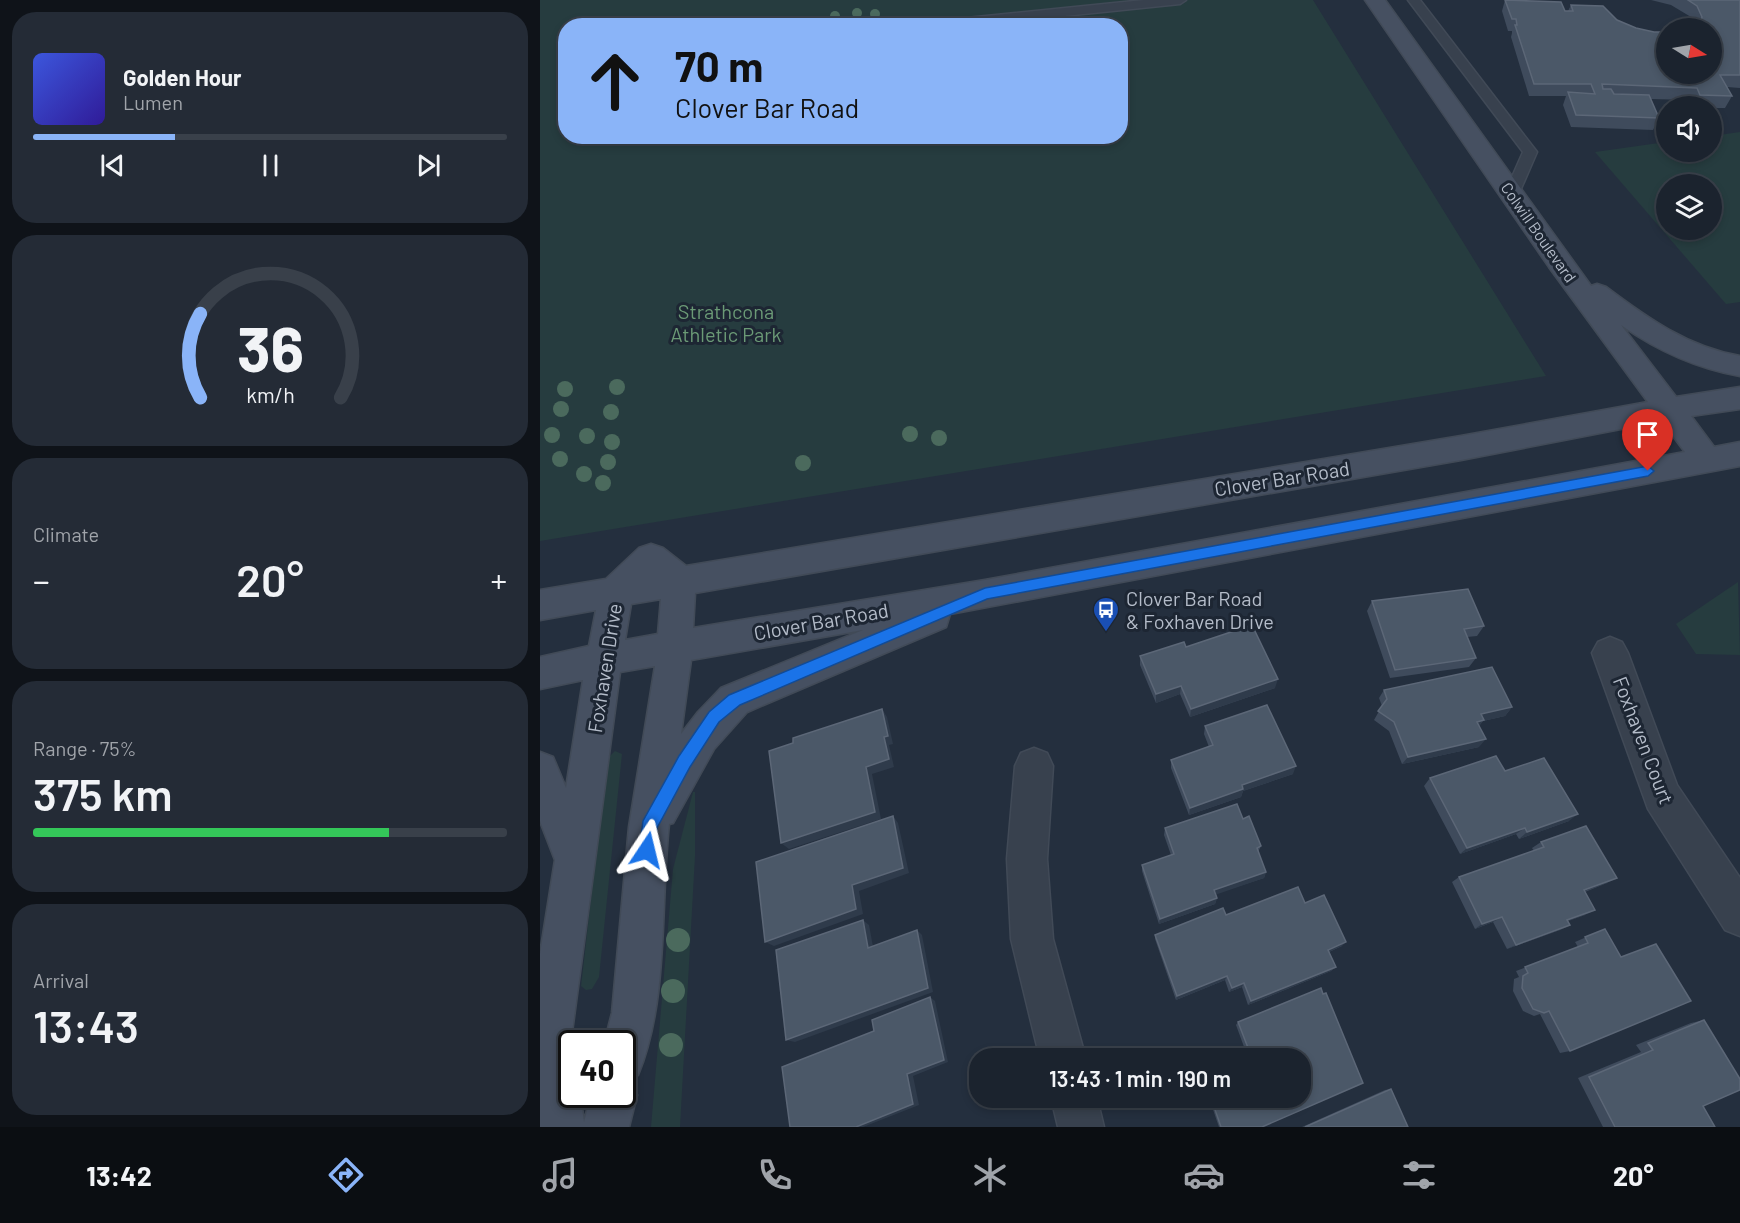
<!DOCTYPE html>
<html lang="en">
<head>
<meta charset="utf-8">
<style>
	:root { --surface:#1b232e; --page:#242b36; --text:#f1f3f6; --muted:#a0a4aa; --line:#39404a; --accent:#8ab4f8 }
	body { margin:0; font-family:Barlow,sans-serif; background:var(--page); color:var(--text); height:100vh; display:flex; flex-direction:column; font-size:22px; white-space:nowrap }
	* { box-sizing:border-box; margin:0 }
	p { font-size:20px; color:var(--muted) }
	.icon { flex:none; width:33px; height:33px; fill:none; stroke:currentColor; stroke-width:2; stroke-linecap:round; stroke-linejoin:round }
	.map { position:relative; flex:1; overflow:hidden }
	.sheet { display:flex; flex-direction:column; gap:12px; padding:12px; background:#0f1319; width:540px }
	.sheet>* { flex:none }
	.guide { position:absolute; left:18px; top:18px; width:570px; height:126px; border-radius:24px; box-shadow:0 3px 9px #0003,0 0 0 2px var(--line); background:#8ab4f8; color:#111; overflow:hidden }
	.needle { width:39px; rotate:101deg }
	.tools { position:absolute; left:1116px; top:18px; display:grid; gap:12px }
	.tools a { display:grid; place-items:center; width:66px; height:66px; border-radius:50%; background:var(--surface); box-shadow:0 3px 9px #0003,0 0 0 2px var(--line); font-size:30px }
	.speed { position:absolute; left:18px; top:1030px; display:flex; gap:12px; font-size:30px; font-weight:700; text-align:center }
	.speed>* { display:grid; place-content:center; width:78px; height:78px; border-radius:50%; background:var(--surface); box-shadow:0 3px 9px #0003,0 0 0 2px var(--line); line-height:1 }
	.speed .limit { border:3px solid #111; border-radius:9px; background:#fff; color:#111 }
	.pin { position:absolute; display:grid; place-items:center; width:51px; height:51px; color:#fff; margin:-62px -26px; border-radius:50% 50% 50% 0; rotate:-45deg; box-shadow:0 0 6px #0007 }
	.pin .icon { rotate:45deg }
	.me { position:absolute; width:66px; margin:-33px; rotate:10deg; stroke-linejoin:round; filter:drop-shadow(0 0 4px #0008) }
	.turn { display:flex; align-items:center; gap:21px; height:126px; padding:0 18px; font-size:27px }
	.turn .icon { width:78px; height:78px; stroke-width:2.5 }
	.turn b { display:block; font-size:42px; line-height:51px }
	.big { font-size:45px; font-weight:600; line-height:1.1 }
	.sheet .widget { flex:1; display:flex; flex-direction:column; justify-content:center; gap:9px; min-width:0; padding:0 21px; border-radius:24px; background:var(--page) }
	.sheet .dial { align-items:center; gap:0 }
	.dial svg { height:156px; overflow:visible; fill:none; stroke:var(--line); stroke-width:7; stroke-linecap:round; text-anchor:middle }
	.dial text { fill:var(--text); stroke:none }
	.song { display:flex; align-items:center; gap:18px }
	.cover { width:72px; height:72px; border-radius:9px; background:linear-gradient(135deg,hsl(230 70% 55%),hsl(250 70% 35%)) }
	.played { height:6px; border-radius:3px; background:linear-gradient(90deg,var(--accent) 30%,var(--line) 30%) }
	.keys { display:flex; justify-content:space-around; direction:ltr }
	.heat { display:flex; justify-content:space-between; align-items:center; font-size:33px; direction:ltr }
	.charge { height:9px; border-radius:4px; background:linear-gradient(90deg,#34c759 75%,var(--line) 0) }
	.trip { position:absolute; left:429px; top:1048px; width:342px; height:60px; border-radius:24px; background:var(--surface); box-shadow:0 3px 9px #0003,0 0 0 2px var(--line); font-weight:600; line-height:60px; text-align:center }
	.tabs { display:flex; height:96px; justify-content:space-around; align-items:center; background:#0b0e12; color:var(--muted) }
	.tabs .icon { width:42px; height:42px }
	.tabs .active { color:var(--accent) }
	.tabs b { font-size:27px; color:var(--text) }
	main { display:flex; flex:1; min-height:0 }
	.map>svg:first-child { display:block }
</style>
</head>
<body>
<main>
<section class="sheet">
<div class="widget">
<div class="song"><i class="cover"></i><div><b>Golden Hour</b><p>Lumen</p></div></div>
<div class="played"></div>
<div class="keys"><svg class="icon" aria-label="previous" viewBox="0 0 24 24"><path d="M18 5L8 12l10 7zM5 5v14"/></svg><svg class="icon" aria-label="pause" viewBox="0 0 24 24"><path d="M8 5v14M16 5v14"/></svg><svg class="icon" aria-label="next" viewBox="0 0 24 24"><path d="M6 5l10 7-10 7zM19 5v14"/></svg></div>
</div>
<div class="widget dial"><svg viewBox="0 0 100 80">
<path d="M14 69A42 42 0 1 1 86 69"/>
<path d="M14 69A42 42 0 0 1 14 26" stroke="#8ab4f8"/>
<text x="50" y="56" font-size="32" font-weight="700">36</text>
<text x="50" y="72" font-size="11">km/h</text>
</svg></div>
<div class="widget"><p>Climate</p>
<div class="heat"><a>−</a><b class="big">20°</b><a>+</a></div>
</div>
<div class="widget"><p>Range · 75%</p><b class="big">375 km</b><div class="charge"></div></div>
<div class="widget"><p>Arrival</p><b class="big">13:43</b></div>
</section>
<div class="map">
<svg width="1200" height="1127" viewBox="0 0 1200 1127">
	<rect width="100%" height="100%" fill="#242f3e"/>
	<!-- green -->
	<g fill="#263c3f" fill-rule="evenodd">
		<path d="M0 0H773L1006 376 0 541ZM26 26H580V136H26Z"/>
		<path d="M1200 132V302L1186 304 1055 152 1126 142V152H1172V136ZM1126 184H1172V230H1126Z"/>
		<path d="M1198 582 1200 655 1156 654 1136 624Z"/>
		<path d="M75 751 82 754 59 977 52 989 46 990 41 986 67 759Z"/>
		<path d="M153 792H155V856L140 1127H111L133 869Z"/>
	</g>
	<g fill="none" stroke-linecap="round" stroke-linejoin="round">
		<defs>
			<g id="lane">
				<path d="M604 0H646L640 4 429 26H381L387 22Z"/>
				<path d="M868 0H880L997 152 977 198 972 200 964 195 983 152Z"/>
			</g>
			<g id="street">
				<path d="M1070 637 1082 642 1088 653 1137 785 1200 878V936L1185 930 1108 809 1052 653 1058 642Z"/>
				<path d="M494 748 507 753 513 766 507 859 513 939 546 1059H500L471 939 467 859 475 766 481 753Z"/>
				<path d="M511 1098H557L564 1127H518Z"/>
			</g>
			<path id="secondary" d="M825 0H845L1051 286 1057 284 1066 287C1107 318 1148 347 1200 356V376C1155 368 1118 351 1081 325L1136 397 1200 387V409L1151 416 1174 447 1200 442V466L410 614 406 627 207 712 174 749 133 823 129 824C120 905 129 1000 98 1075L90 1078 97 1095 89 1127H0V954L15 860 0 821V752L13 757 26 788 43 680 0 689V657L49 646 56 610 0 620V590L66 579 99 548 111 544 123 548 146 566 921 436 1108 402 1009 267ZM1122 421 1145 452 445 580 153 628 155 593 921 460ZM121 599 118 634 85 640 91 604ZM323 630 181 688 158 712 141 734 151 660ZM115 666 89 827 72 1013 64 1044H82V1095H51L44 1122 40 1095H32V1032L80 672Z"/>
		</defs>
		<!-- lane casing -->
		<use href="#lane" stroke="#414a57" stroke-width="3"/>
		<!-- street casing -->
		<use href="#street" stroke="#414a57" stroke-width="3"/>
		<!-- secondary casing -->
		<use href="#secondary" stroke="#414a57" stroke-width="3"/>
		<!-- lane -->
		<use href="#lane" fill="#38414e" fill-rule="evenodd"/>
		<!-- street -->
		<use href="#street" fill="#38414e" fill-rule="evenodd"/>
		<!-- secondary -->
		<use href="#secondary" fill="#465061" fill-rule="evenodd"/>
	</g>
	<!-- trees -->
	<g fill="#4b6a5d">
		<circle cx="317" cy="13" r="5"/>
		<circle cx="335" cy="14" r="5"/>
		<circle cx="295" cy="16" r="5"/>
		<circle cx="77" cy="387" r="8"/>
		<circle cx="25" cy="389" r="8"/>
		<circle cx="21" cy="409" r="8"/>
		<circle cx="71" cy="412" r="8"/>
		<circle cx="370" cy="434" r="8"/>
		<circle cx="12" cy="435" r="8"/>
		<circle cx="47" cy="436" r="8"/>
		<circle cx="399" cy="438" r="8"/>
		<circle cx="72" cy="442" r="8"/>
		<circle cx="20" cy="459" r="8"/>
		<circle cx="68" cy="462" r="8"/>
		<circle cx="263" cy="463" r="8"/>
		<circle cx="44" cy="474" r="8"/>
		<circle cx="63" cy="483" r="8"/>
		<circle cx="138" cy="940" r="12"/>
		<circle cx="133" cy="991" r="12"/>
		<circle cx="131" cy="1045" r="12"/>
	</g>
	<!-- wall -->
	<g fill="#3f4b5c">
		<path d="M965 0 1025 11H1028L1031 5 1126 74 1155 26 1151 17 1131 5 1111 0H1200V88L1187 87 1192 96 1185 108H1172V106H1153L1150 100 1111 99 1119 118 1113 130 1031 127 1023 105 1026 96H989L971 37 972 33V31H968L962 11Z"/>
		<path d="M832 601 944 626 937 636 927 637 936 658 929 667 850 678 827 611Z"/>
		<path d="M646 647 735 688 650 717 640 694 616 703 600 665V656Z"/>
		<path d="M844 690 972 707 965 716 943 721 939 726V747L862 764 849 731 834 720 842 706 839 698Z"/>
		<path d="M665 726 753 774 703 791 701 797 649 815 631 768V760L669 747 664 734Z"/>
		<path d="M965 771 1029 821 979 839 976 834 920 854 884 786 890 778Z"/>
		<path d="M703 819 721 846 718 852 726 872 724 878 675 894 677 898 675 904 619 924 602 871V865L631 855 624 835 625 828Z"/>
		<path d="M1001 842 1067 883 1045 892V915L1028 921 1030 925 1020 930 967 949 953 922 935 929 912 882 919 877 994 851 992 848Z"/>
		<path d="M765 903 802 946 789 952 796 967 791 971 708 1005 702 987 689 992 685 980 636 1000 615 939V935L686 915Z"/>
		<path d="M1065 929 1030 1051 1020 1053 1000 1014 994 1016 983 1011 973 991 974 979 979 977 976 971 1038 947 1035 942Z"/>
		<path d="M781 988 783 994 786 993 823 1083 722 1127H679L669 1098H760V1059H697L707 1055 696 1025 698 1022Z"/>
		<path d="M1164 1020 1163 1106 1175 1127H1063L1038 1078 1101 1052 1096 1045 1151 1023Z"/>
		<path d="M851 1089 868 1127H762L845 1090Z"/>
	</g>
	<!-- shaded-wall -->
	<g fill="#2f3b4b">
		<path d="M738 679 735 688 650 717 651 709Z"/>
		<path d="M641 686 640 694 616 703V694Z"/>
		<path d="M972 707 965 716 943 721 937 728 931 730 941 714Z"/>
		<path d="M342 709 347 717 353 744 349 745 354 767 332 774 341 819 249 849 241 843 326 767 344 737Z"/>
		<path d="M946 739 939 747 862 764 868 757Z"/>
		<path d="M756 766 753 774 703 791 701 797 649 815 650 808 702 785Z"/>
		<path d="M1038 814 1029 821 979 839 987 832Z"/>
		<path d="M353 816 358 823 369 873 319 891 323 914 234 946 225 942 312 885Z"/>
		<path d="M985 828 976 834 920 854 927 848Z"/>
		<path d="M726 872 724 878 672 896 674 890Z"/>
		<path d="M1077 878 1067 883 1034 895 1044 890Z"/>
		<path d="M677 898 675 904 619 924 620 919Z"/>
		<path d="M1055 910 1045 915 1018 925 1027 920Z"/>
		<path d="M962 917 953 922 935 929 942 924Z"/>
		<path d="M323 920 329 925 334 952 328 948Z"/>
		<path d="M1030 925 1020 930 967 949 976 945Z"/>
		<path d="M377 930 382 935 393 992 255 1042 246 1040Z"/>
		<path d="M806 942 802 946 784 954 788 950Z"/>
		<path d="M796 967 791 971 708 1005 711 1001Z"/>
		<path d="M687 976 685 980 636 1000 637 996Z"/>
		<path d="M704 983 702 987 689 992 692 988Z"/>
		<path d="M390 997 395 1001 408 1062 373 1076 379 1105 323 1127H316L367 1074Z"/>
	</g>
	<!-- building -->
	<g fill="#4b5868" stroke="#5c6777" stroke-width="1.5">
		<path d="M965 0 1021 2 1025 11H1033L1031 5 1063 6 1077 20 1096 28 1114 32H1126V74H1172V28H1153L1161 21 1162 17 1157 6 1148 0H1200V75H1180L1192 96 1160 95 1157 88 1062 84 1063 89H1071L1074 94 1109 95 1119 118 1036 115 1028 92 1055 94 1051 84H994L975 25H977L976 19H972Z"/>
		<path d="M928 589 944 626 924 629 936 658 855 670 832 601Z"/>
		<path d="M712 625 738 679 651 709 641 686 616 694 600 656 644 642 646 647Z"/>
		<path d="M952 667 972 707 941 714 944 720 937 722 946 739 868 757 854 722 838 711 847 699 844 690Z"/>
		<path d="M727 705 756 766 702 785 703 789 650 808 631 760 673 745 665 726Z"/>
		<path d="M342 709 348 736 344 737 349 759 326 767 335 812 241 843 229 751 253 743V738Z"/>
		<path d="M956 756 965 771 1004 758 1038 814 987 832 985 828 927 848 890 778Z"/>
		<path d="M697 804 703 819 709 816 721 846 717 848 726 872 674 890 677 898 620 919 602 865 634 854 625 828Z"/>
		<path d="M353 816 363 868 312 885 316 909 225 942 216 862Z"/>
		<path d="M1046 826 1077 878 1044 890 1055 910 1027 920 1030 925 976 945 962 917 942 924 919 877 1004 847 1001 842Z"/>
		<path d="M758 887 765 903 784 895 806 942 788 950 796 967 711 1001 704 983 692 988 687 976 637 996 615 935 683 908 686 915Z"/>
		<path d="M323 920 328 948 377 930 388 988 246 1040 236 950Z"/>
		<path d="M1065 929 1081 957 1116 944 1151 1001 1030 1051 1009 1011 1004 1013 993 1009 982 988 983 976 988 973 985 967 1048 943 1045 937Z"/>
		<path d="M781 988 783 994 786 993 823 1083 722 1127H681L671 1098H760V1059H697L710 1053 698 1022Z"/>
		<path d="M390 997 404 1060 367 1074 373 1104 316 1127H250L242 1067 334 1031 332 1020Z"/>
		<path d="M1164 1020 1200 1079V1090L1163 1106 1175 1127H1075L1049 1077 1113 1050 1108 1043Z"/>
		<path d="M851 1089 868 1127H765Z"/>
	</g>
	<!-- route -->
	<path fill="#1a73e8" stroke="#114b97" stroke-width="1.5" d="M1108 466 1114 471 1108 476 447 599 200 705 179 722 150 767 117 828 113 856 107 858 101 856 99 850 103 821 139 756 169 712 189 695 445 588Z"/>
	<!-- icons -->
	<defs>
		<symbol id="bus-pin" viewBox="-11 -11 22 30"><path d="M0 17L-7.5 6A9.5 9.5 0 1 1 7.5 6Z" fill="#1a4fb4" stroke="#1d2633"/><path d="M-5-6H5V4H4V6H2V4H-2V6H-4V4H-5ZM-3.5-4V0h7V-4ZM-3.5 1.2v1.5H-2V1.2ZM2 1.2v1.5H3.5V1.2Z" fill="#fff"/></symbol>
	</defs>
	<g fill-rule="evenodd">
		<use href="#bus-pin" x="551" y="595" width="30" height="40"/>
	</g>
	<g text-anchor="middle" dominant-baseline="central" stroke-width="6" stroke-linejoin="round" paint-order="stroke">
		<!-- far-street labels -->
		<g font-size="16" fill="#b4bcc9" stroke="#1d2633">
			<text transform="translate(999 232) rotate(55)">Colwill Boulevard</text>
		</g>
		<!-- park labels -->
		<g font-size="20" fill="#6b9a76" stroke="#1d2633">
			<text x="186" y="311">Strathcona<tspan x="186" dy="23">Athletic Park</tspan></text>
		</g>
		<!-- street labels -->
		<g font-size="20" fill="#b4bcc9" stroke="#1d2633">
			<text transform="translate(742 478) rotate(-9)">Clover Bar Road</text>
			<text transform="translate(281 621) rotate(-10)">Clover Bar Road</text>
			<text transform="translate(64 668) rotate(-81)">Foxhaven Drive</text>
			<text transform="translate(1104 740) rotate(69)">Foxhaven Court</text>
		</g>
		<!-- poi labels -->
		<g font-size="20" fill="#b4bcc9" stroke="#1d2633" text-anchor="start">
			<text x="586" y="598">Clover Bar Road<tspan x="586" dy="23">&amp; Foxhaven Drive</tspan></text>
		</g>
	</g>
</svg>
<div class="tools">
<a><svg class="needle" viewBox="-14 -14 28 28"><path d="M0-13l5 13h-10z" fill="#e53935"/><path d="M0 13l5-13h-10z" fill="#a0a4aa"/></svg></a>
<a><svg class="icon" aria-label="sound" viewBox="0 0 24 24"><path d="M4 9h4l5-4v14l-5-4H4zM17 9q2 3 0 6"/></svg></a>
<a><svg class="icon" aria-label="layers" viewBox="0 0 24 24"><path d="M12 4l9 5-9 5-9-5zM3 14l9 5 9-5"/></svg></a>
</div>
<div class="speed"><div class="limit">40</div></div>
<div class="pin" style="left:1108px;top:471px;background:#d93025"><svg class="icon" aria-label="arrive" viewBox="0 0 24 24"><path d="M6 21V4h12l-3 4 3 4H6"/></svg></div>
<svg class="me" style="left:107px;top:850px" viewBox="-20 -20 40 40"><path d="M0-17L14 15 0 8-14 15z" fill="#1a73e8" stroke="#fff" stroke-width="4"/></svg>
<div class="trip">13:43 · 1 min · 190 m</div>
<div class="guide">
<div class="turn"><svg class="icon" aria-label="ahead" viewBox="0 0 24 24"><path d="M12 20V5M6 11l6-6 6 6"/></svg><div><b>70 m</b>Clover Bar Road</div></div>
</div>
</div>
</main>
<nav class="tabs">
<b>13:42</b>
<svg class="icon active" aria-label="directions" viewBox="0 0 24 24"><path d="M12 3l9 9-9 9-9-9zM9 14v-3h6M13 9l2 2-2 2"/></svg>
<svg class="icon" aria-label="music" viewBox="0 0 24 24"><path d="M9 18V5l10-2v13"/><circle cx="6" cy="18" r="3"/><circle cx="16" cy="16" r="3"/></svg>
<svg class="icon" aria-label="phone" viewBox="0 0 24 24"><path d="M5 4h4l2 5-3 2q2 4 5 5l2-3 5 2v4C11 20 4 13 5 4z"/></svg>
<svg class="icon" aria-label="climate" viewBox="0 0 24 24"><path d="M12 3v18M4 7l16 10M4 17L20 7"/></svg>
<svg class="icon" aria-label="car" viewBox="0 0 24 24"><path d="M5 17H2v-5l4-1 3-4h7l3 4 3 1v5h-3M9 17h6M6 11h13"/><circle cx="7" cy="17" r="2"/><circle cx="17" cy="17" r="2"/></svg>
<svg class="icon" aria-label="filters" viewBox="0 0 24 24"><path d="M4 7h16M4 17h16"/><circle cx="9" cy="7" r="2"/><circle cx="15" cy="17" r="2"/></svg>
<b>20°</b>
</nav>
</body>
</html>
